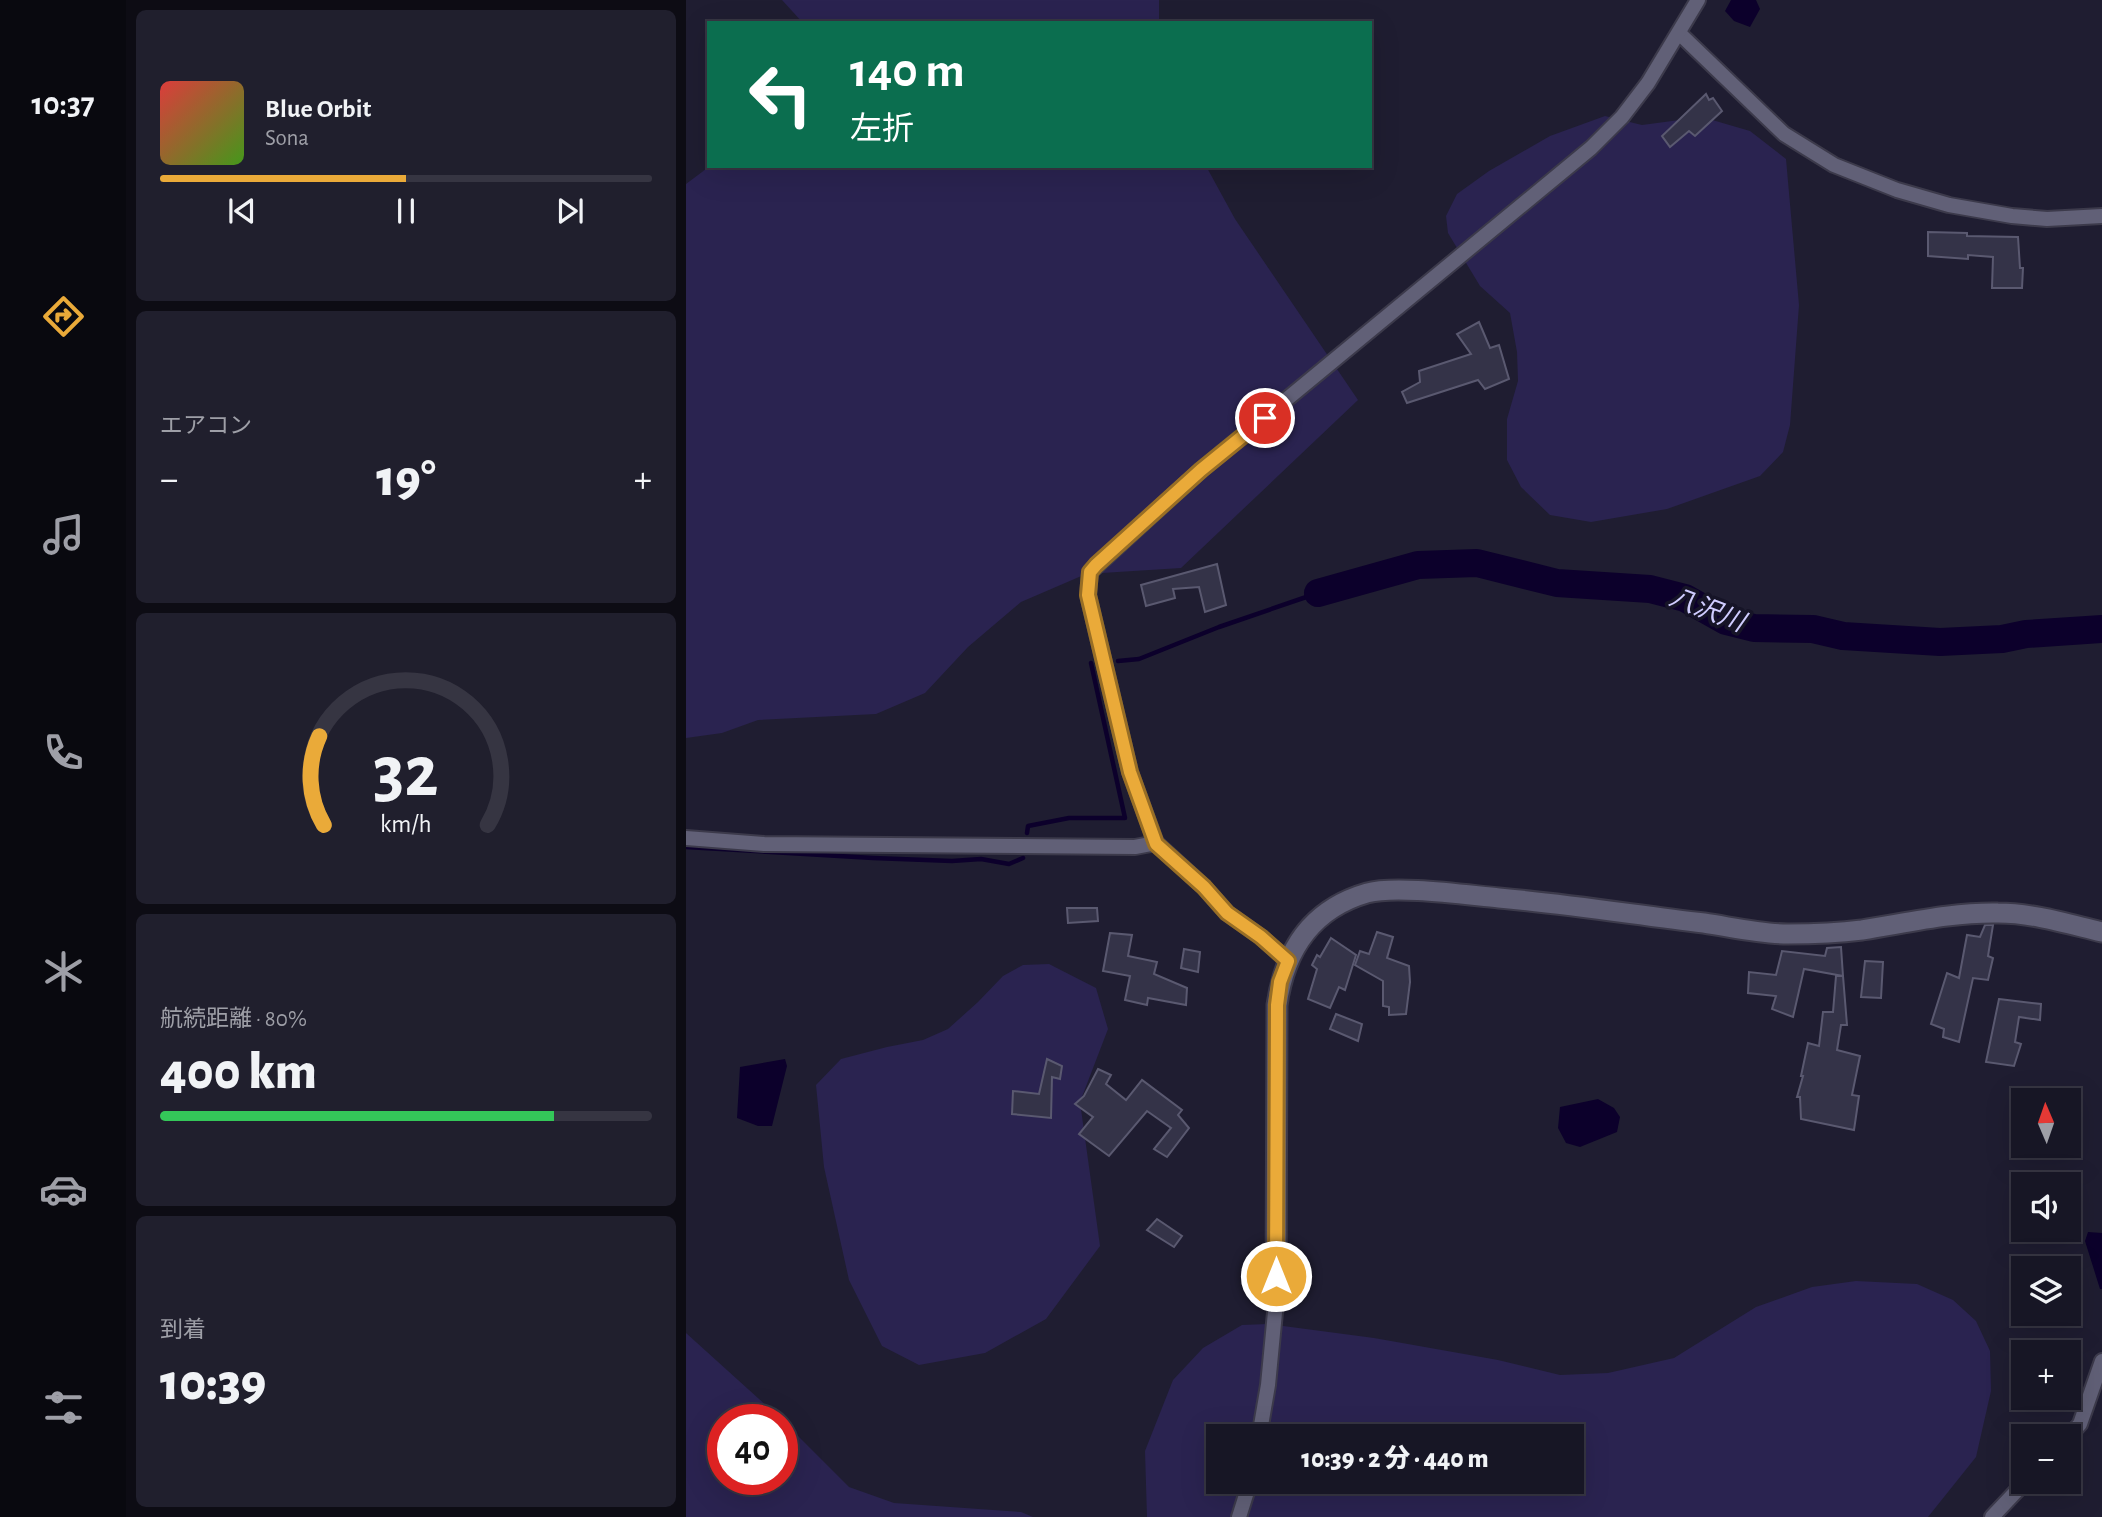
<!DOCTYPE html>
<html lang="ja">
<head>
<meta charset="utf-8">
<style>
	:root { --surface:#171625; --page:#201f2d; --text:#f1f3f6; --muted:#9e9fa7; --line:#363542; --accent:#eaaa39 }
	body { margin:0; font-family:"Alegreya Sans","Noto Sans JP",sans-serif; background:var(--page); color:var(--text); height:100vh; display:flex; flex-direction:column; font-size:26px; white-space:nowrap }
	* { box-sizing:border-box; margin:0 }
	p { font-size:23px; color:var(--muted) }
	.icon { flex:none; width:38px; height:38px; fill:none; stroke:currentColor; stroke-width:2; stroke-linecap:round; stroke-linejoin:round }
	.map { position:relative; flex:1; overflow:hidden }
	.details { display:flex; flex-direction:column; gap:10px; padding:10px; background:#0d0c14; width:560px }
	.details>* { flex:none }
	.banner { position:absolute; left:21px; top:21px; width:665px; height:147px; border-radius:0px; box-shadow:0 7px 28px #0002,0 0 0 2px var(--line); background:#0b6e4f; color:#fff; overflow:hidden }
	.needle { width:46px; rotate:358deg }
	.fabs { position:absolute; left:1325px; top:1088px; display:grid; gap:14px }
	.fabs a { display:grid; place-items:center; width:70px; height:70px; border-radius:0px; background:var(--surface); box-shadow:0 7px 28px #0002,0 0 0 2px var(--line); font-size:35px }
	.speed { position:absolute; left:21px; top:1404px; display:flex; gap:14px; font-size:35px; font-weight:700; text-align:center }
	.speed>* { display:grid; place-content:center; width:91px; height:91px; border-radius:50%; background:var(--surface); box-shadow:0 7px 28px #0002,0 0 0 2px var(--line); line-height:1 }
	.speed .limit { border:10px solid #d22; background:#fff; color:#111 }
	.pin { position:absolute; display:grid; place-items:center; width:60px; height:60px; color:#fff; margin:-30px; border:4px solid #fff; border-radius:50%; box-shadow:0 2px 7px #0007 }
	.me { position:absolute; width:77px; margin:-38px; rotate:0deg; stroke-linejoin:round; filter:drop-shadow(0 0 5px #0008) }
	.turn { display:flex; align-items:center; gap:24px; height:147px; padding:0 28px; font-size:32px }
	.turn .icon { width:91px; height:91px; stroke-width:2.5 }
	.turn b { display:block; font-size:49px; line-height:60px }
	.big { font-size:52px; font-weight:800; line-height:1.1 }
	.details .widget { flex:1; display:flex; flex-direction:column; justify-content:center; gap:10px; min-width:0; padding:0 24px; border-radius:10px; background:var(--page) }
	.details .dial { align-items:center; gap:0 }
	.dial svg { height:182px; overflow:visible; fill:none; stroke:var(--line); stroke-width:7; stroke-linecap:round; text-anchor:middle }
	.dial text { fill:var(--text); stroke:none }
	.song { display:flex; align-items:center; gap:21px }
	.cover { width:84px; height:84px; border-radius:10px; background:linear-gradient(135deg,hsl(0 70% 55%),hsl(100 70% 35%)) }
	.played { height:7px; border-radius:4px; background:linear-gradient(90deg,var(--accent) 50%,var(--line) 50%) }
	.keys { display:flex; justify-content:space-around; direction:ltr }
	.heat { display:flex; justify-content:space-between; align-items:center; font-size:38px; direction:ltr }
	.charge { height:10px; border-radius:5px; background:linear-gradient(90deg,#34c759 80%,var(--line) 0) }
	.trip { position:absolute; left:520px; top:1424px; width:378px; height:70px; border-radius:0px; background:var(--surface); box-shadow:0 7px 28px #0002,0 0 0 2px var(--line); font-weight:800; line-height:70px; text-align:center }
	main { display:flex; flex:1; min-height:0 }
	.menu { display:flex; flex-direction:column; width:126px; justify-content:space-around; align-items:center; background:#09090f; color:var(--muted) }
	.menu .icon { width:49px; height:49px }
	.menu .on { color:var(--accent) }
	.menu b { font-size:32px; color:var(--text) }
	.map>svg:first-child { display:block }
</style>
</head>
<body>
<main>
<nav class="menu">
<b>10:37</b>
<svg class="icon on" aria-label="directions" viewBox="0 0 24 24"><path d="M12 3l9 9-9 9-9-9zM9 14v-3h6M13 9l2 2-2 2"/></svg>
<svg class="icon" aria-label="music" viewBox="0 0 24 24"><path d="M9 18V5l10-2v13"/><circle cx="6" cy="18" r="3"/><circle cx="16" cy="16" r="3"/></svg>
<svg class="icon" aria-label="phone" viewBox="0 0 24 24"><path d="M5 4h4l2 5-3 2q2 4 5 5l2-3 5 2v4C11 20 4 13 5 4z"/></svg>
<svg class="icon" aria-label="climate" viewBox="0 0 24 24"><path d="M12 3v18M4 7l16 10M4 17L20 7"/></svg>
<svg class="icon" aria-label="car" viewBox="0 0 24 24"><path d="M5 17H2v-5l4-1 3-4h7l3 4 3 1v5h-3M9 17h6M6 11h13"/><circle cx="7" cy="17" r="2"/><circle cx="17" cy="17" r="2"/></svg>
<svg class="icon" aria-label="filters" viewBox="0 0 24 24"><path d="M4 7h16M4 17h16"/><circle cx="9" cy="7" r="2"/><circle cx="15" cy="17" r="2"/></svg>
</nav>
<section class="details">
<div class="widget">
<div class="song"><i class="cover"></i><div><b>Blue Orbit</b><p>Sona</p></div></div>
<div class="played"></div>
<div class="keys"><svg class="icon" aria-label="previous" viewBox="0 0 24 24"><path d="M18 5L8 12l10 7zM5 5v14"/></svg><svg class="icon" aria-label="pause" viewBox="0 0 24 24"><path d="M8 5v14M16 5v14"/></svg><svg class="icon" aria-label="next" viewBox="0 0 24 24"><path d="M6 5l10 7-10 7zM19 5v14"/></svg></div>
</div>
<div class="widget"><p>エアコン</p>
<div class="heat"><a>−</a><b class="big">19°</b><a>+</a></div>
</div>
<div class="widget dial"><svg viewBox="0 0 100 80">
<path d="M14 69A42 42 0 1 1 86 69"/>
<path d="M14 69A42 42 0 0 1 12 30" stroke="#eaaa39"/>
<text x="50" y="56" font-size="32" font-weight="700">32</text>
<text x="50" y="72" font-size="11">km/h</text>
</svg></div>
<div class="widget"><p>航続距離 · 80%</p><b class="big">400 km</b><div class="charge"></div></div>
<div class="widget"><p>到着</p><b class="big">10:39</b></div>
</section>
<div class="map">
<svg width="1416" height="1517" viewBox="0 0 1416 1517">
	<rect width="100%" height="100%" fill="#1f1d31"/>
	<!-- green -->
	<g fill="#2a2350" fill-rule="evenodd">
		<path d="M96 0H473V23H117Z"/>
		<path d="M919 116 956 125 1016 117 1064 131 1100 159 1113 305 1104 425 1097 452 1074 476 981 509 905 522 864 515 835 487 821 460V419L832 381 831 352 824 313 794 286 762 233 760 216 771 194 803 171 864 136Z"/>
		<path d="M24 166H520L549 219 672 400 495 568 400 574 335 602 282 647 239 693 190 714 72 720 36 733 0 738V184Z"/>
		<path d="M363 964 410 988 422 1029 394 1102 414 1246 360 1319 299 1353 233 1365 196 1346 163 1280 138 1167 130 1085 155 1059 201 1047 237 1040 262 1029 292 1002 317 976 337 965Z"/>
		<path d="M1170 1281 1231 1284 1267 1300 1290 1321 1304 1351 1305 1391 1290 1457 1242 1517H461L459 1451 487 1380 517 1348 556 1325 582 1324 688 1338 812 1360 874 1375 922 1373 988 1358 1070 1307 1126 1287ZM532 1437H886V1482H532Z"/>
		<path d="M0 1333 95 1419H37V1479H96V1420L163 1487 208 1503 335 1512 347 1517H0Z"/>
	</g>
	<!-- water -->
	<g fill="#0c002b">
		<path d="M1045 0H1070L1074 9 1064 27 1048 21 1039 11Z"/>
		<path d="M99 1059 101 1066 86 1126H72L51 1118 54 1067Z"/>
		<path d="M912 1099 928 1108 934 1117 931 1132 894 1147 880 1143 872 1128 874 1107Z"/>
		<path d="M1402 1232 1416 1233V1289H1414L1399 1241Z"/>
	</g>
	<g fill="none" stroke-linecap="round" stroke-linejoin="round">
		<!-- stream -->
		<g stroke="#0c002b" stroke-width="4.5">
			<path d="M432 661 453 659 533 627 632 593"/>
			<path d="M341 833 342 826 383 818H439L405 663"/>
			<path d="M0 847 187 858 266 861 295 859 323 864 337 858"/>
		</g>
		<!-- river -->
		<path stroke="#0c002b" stroke-width="28" d="M632 593 732 565 791 563 871 583 964 589 999 598 1040 621 1068 628 1127 629 1157 636 1254 642 1316 639 1340 634 1416 629"/>
	</g>
	<!-- building -->
	<g fill="#343348" stroke="#5a5970" stroke-width="2">
		<path d="M1020 94 1023 100 1027 98 1036 111 1009 136 1003 131 984 147 976 136Z"/>
		<path d="M1242 232 1281 233V236L1332 237 1334 268H1337L1336 288H1306L1307 257 1282 255V259L1242 256Z"/>
		<path d="M793 322 804 348 813 345 823 379 799 389 792 380 721 403 716 392 734 382 733 371 785 354 771 334Z"/>
		<path d="M531 564 540 605 519 612 513 587 487 589 489 598 460 606 455 585Z"/>
		<path d="M381 908H411L412 921 382 923Z"/>
		<path d="M1299 925H1307L1302 956 1307 958 1302 980 1287 978 1273 1042 1257 1037 1258 1029 1245 1024 1261 973 1273 978 1281 935 1294 937Z"/>
		<path d="M691 932 707 937 701 958 723 966 724 982 720 1014 703 1015V1007L697 1006V981L669 965 674 951 683 954Z"/>
		<path d="M424 933 446 935 442 956 471 962 468 974 501 988 500 1005 462 998 461 1005 439 1000 444 976 417 971Z"/>
		<path d="M645 938 670 955 659 990 653 987 644 1008 622 999 631 969 626 965 631 955 634 957Z"/>
		<path d="M1155 947 1157 976 1118 969 1107 1017 1086 1009 1090 996 1062 993 1063 972 1090 975 1096 951 1139 956 1141 948Z"/>
		<path d="M498 949 514 952 512 972 495 968Z"/>
		<path d="M1179 961 1197 962 1195 998 1175 997Z"/>
		<path d="M1150 976H1157L1161 1025H1155L1151 1050 1174 1056 1166 1095 1173 1096 1168 1130 1115 1119 1114 1097H1111L1117 1076H1115L1122 1043 1133 1046 1137 1012H1147Z"/>
		<path d="M1313 999 1355 1004 1354 1020 1333 1017 1329 1042 1335 1044 1328 1066 1300 1062Z"/>
		<path d="M650 1014 676 1024 672 1041 644 1029Z"/>
		<path d="M361 1059 376 1066 374 1079 366 1077 365 1118 326 1114 327 1091 353 1094Z"/>
		<path d="M412 1069 425 1075 420 1084 440 1100 456 1080 496 1110 492 1115 503 1128 481 1157 468 1149 485 1128 461 1111 423 1156 393 1134 407 1117 389 1104 398 1096Z"/>
		<path d="M471 1219 496 1236 488 1247 461 1230Z"/>
	</g>
	<g fill="none" stroke-linecap="round" stroke-linejoin="round">
		<defs>
			<g id="minor">
				<path d="M993 33 1098 134 1148 165 1211 190 1263 205 1326 216 1361 219 1416 216"/>
				<path d="M0 838 78 844 449 847 470 843"/>
				<path d="M602 961 575 937 541 913 518 887 470 843 444 772 402 595 404 572 515 470 905 148 936 117 962 83 1012 0"/>
				<path d="M573 1437 582 1385 590 1302"/>
				<path d="M1382 1437 1394 1424 1416 1361"/>
				<path d="M553 1517 564 1482"/>
				<path d="M1306 1517 1339 1482"/>
			</g>
			<path id="tertiary" d="M590 1302 591 1005C599 949 626 909 681 893 710 885 780 895 813 898 882 904 950 915 1018 923 1045 927 1074 934 1102 934 1126 934 1152 933 1176 930 1221 923 1267 912 1312 913 1347 913 1382 924 1416 932"/>
		</defs>
		<!-- minor casing -->
		<use href="#minor" stroke="#3c3a4b" stroke-width="18"/>
		<!-- tertiary casing -->
		<use href="#tertiary" stroke="#3c3a4b" stroke-width="23"/>
		<!-- minor -->
		<use href="#minor" stroke="#616077" stroke-width="14"/>
		<!-- tertiary -->
		<use href="#tertiary" stroke="#616077" stroke-width="19"/>
	</g>
	<g fill="none" stroke-linecap="round" stroke-linejoin="round">
		<defs>
			<path id="route" d="M579 418 515 470 410 565 404 572 402 595 444 772 470 844 518 887 541 913 575 937 602 961 594 982 591 1005 590 1276"/>
		</defs>
		<!-- route casing -->
		<use href="#route" stroke="#986e25" stroke-width="18"/>
		<!-- route -->
		<use href="#route" stroke="#eaaa39" stroke-width="12"/>
	</g>
	<g text-anchor="middle" dominant-baseline="central" stroke-width="7" stroke-linejoin="round" paint-order="stroke">
		<!-- water labels -->
		<g font-size="26" font-style="italic" fill="#cfccfe" stroke="#161427">
			<text transform="translate(1021 610) rotate(21)">八沢川</text>
		</g>
	</g>
</svg>
<div class="fabs">
<a><svg class="needle" viewBox="-14 -14 28 28"><path d="M0-13l5 13h-10z" fill="#e53935"/><path d="M0 13l5-13h-10z" fill="#9e9fa7"/></svg></a>
<a><svg class="icon" aria-label="sound" viewBox="0 0 24 24"><path d="M4 9h4l5-4v14l-5-4H4zM17 9q2 3 0 6"/></svg></a>
<a><svg class="icon" aria-label="layers" viewBox="0 0 24 24"><path d="M12 4l9 5-9 5-9-5zM3 14l9 5 9-5"/></svg></a>
<a>+</a>
<a>−</a>
</div>
<div class="speed"><div class="limit">40</div></div>
<div class="pin" style="left:579px;top:418px;background:#d93025"><svg class="icon" aria-label="arrive" viewBox="0 0 24 24"><path d="M6 21V4h12l-3 4 3 4H6"/></svg></div>
<svg class="me" style="left:590px;top:1276px" viewBox="-20 -20 40 40"><circle r="17" fill="#eaaa39" stroke="#fff" stroke-width="3"/><path d="M0-11L8 9 0 5-8 9z" fill="#fff"/></svg>
<div class="trip">10:39 · 2 分 · 440 m</div>
<div class="banner">
<div class="turn"><svg class="icon" aria-label="left" viewBox="0 0 24 24"><path d="M17 20v-9H6M10 6l-5 5 5 5"/></svg><div><b>140 m</b>左折</div></div>
</div>
</div>
</main>
</body>
</html>
